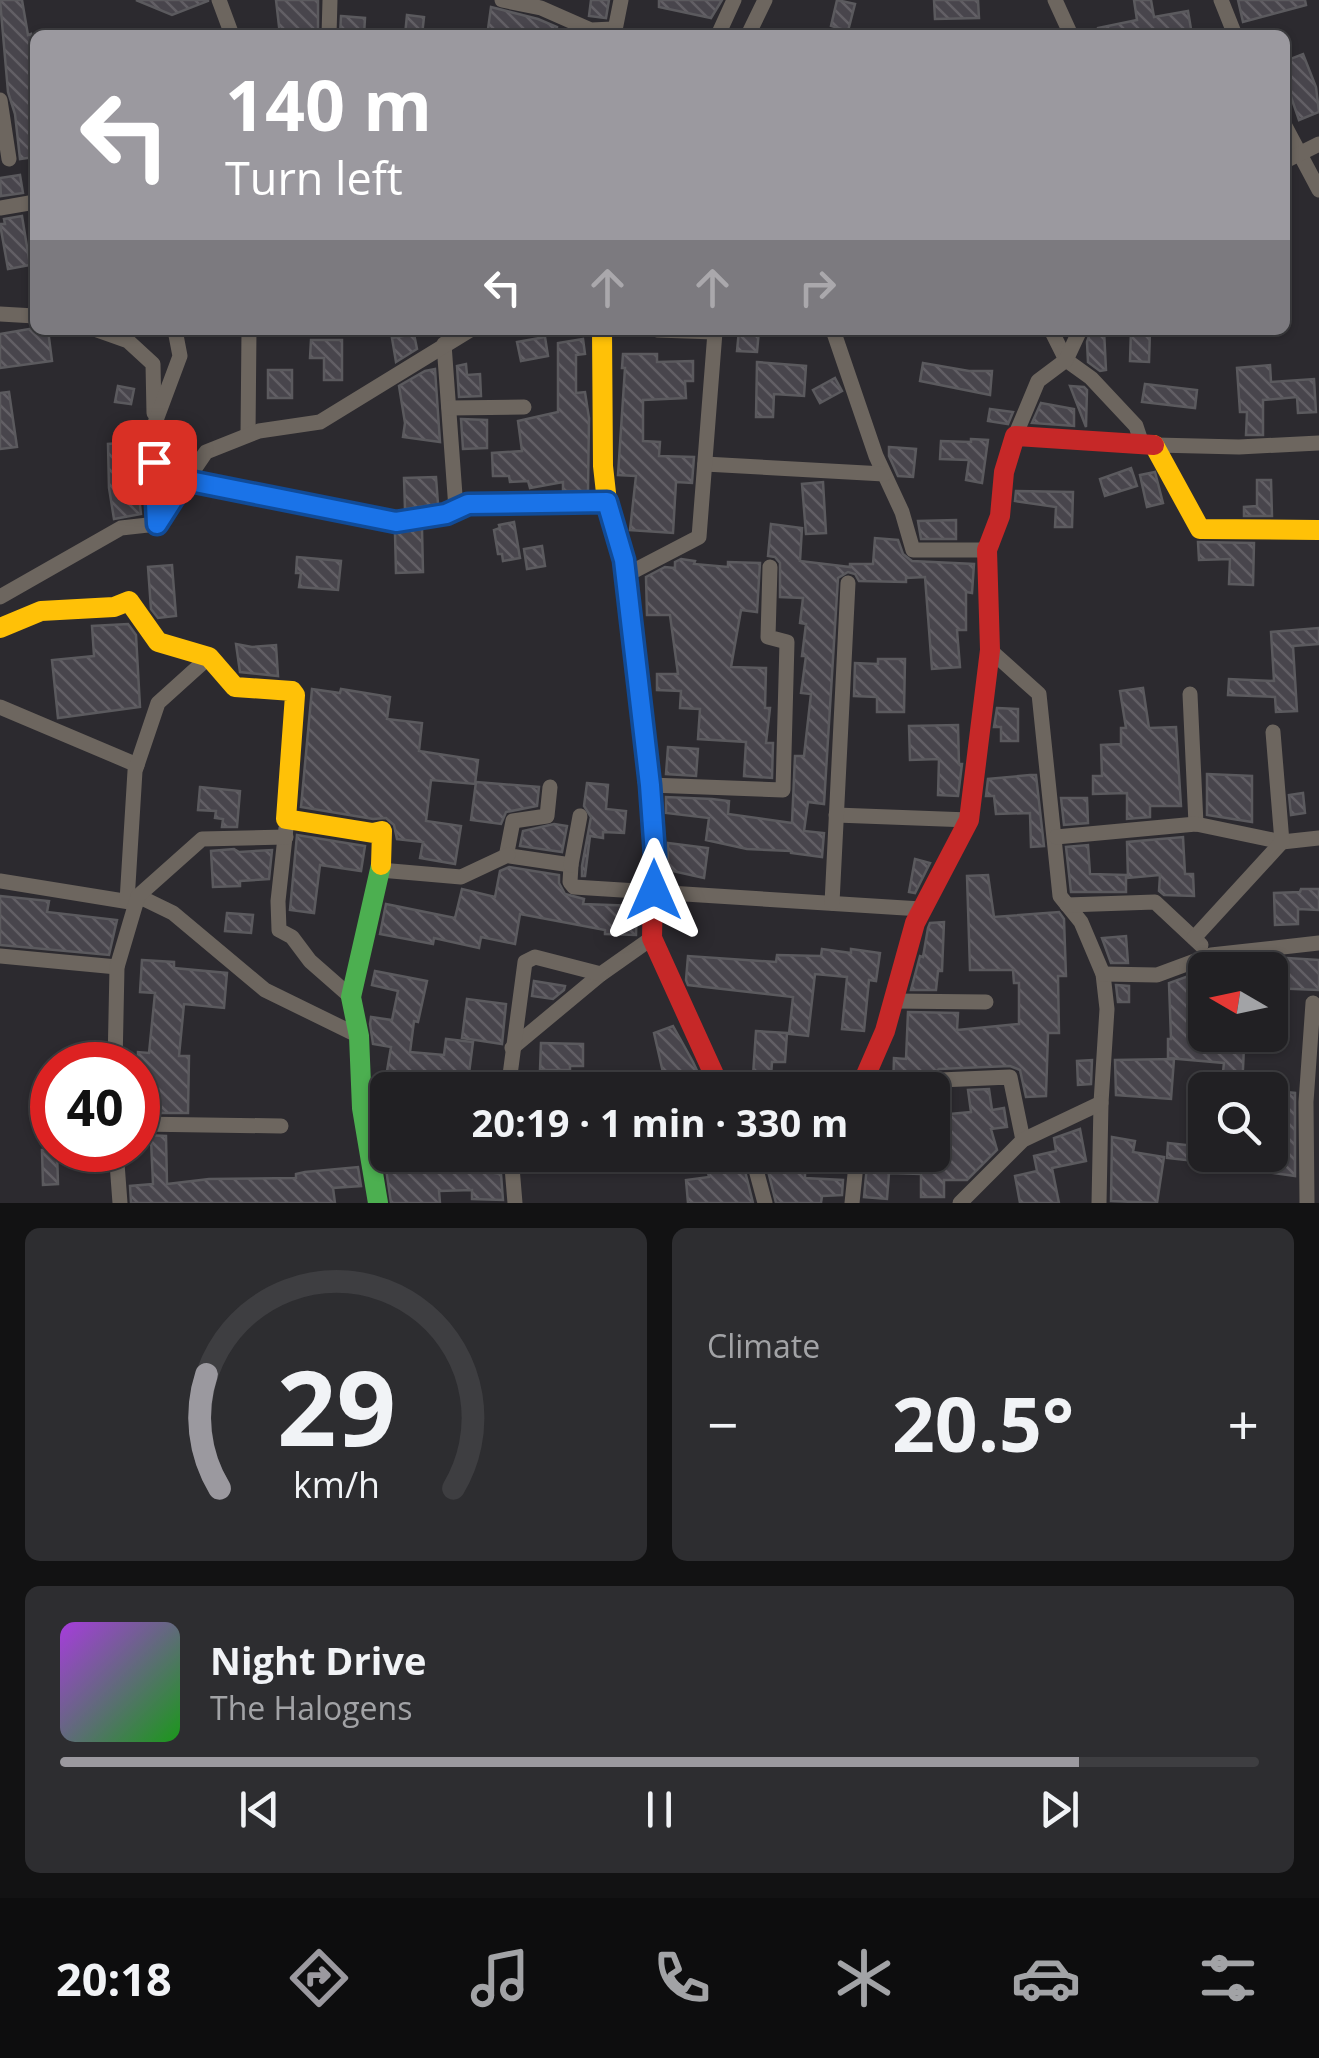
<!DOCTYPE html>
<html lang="en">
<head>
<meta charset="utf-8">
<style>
	:root { --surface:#212023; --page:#2d2d30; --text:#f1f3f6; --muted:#a2a3a6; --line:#3e3e41; --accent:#9b999f }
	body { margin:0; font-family:"Open Sans",sans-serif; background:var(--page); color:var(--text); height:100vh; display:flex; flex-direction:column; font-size:38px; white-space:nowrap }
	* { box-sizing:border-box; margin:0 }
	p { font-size:32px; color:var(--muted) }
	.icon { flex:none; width:55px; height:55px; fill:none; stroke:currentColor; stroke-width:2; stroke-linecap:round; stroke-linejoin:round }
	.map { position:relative; height:1203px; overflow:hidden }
	.drawer { display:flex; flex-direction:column; gap:25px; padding:25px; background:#121213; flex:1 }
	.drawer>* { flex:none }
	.hud { position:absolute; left:30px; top:30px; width:1260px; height:305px; border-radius:15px; box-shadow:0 2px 8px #0004,0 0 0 2px var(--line); background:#9b999f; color:#fff; overflow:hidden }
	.needle { width:65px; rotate:279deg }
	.controls { position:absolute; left:1188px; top:952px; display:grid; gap:20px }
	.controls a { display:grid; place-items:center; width:100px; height:100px; border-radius:15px; background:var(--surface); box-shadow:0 2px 8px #0004,0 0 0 2px var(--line); font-size:50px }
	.speed { position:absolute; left:30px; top:1042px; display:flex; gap:20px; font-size:50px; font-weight:700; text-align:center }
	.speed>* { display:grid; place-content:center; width:130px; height:130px; border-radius:50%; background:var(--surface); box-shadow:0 2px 8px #0004,0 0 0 2px var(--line); line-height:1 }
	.speed .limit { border:15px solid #d22; background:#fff; color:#111 }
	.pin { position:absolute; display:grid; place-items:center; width:85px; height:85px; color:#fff; margin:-42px; border-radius:20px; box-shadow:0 5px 15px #0006 }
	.me { position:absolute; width:110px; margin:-55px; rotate:0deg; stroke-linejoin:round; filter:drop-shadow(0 0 8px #0008) }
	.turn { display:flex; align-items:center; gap:35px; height:210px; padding:0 30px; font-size:45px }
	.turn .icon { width:130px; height:130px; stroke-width:2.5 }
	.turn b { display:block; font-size:70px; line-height:85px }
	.lanes { display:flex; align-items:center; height:95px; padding:0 30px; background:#0003; justify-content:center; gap:50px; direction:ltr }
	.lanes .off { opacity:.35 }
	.big { font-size:75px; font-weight:700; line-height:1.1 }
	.drawer .tile { flex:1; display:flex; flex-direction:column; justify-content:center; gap:15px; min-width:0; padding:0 35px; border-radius:15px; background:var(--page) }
	.drawer .dial { align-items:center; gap:0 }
	.dial svg { height:260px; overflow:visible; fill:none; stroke:var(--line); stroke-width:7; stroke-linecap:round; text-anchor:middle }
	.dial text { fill:var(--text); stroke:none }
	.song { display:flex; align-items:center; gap:30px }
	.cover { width:120px; height:120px; border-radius:15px; background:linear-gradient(135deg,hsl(280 70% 55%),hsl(120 70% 35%)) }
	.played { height:10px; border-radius:5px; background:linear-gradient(90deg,var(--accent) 85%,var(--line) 85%) }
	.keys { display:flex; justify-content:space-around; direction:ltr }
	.heat { display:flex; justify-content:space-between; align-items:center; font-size:55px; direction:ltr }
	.drawer .tiles { flex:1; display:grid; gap:25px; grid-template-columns:1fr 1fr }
	.tile:last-child { grid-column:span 2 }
	.trip { position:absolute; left:370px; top:1072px; width:580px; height:100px; border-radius:15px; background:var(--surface); box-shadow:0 2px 8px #0004,0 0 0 2px var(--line); font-weight:700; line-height:100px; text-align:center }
	.tab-bar { display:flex; height:160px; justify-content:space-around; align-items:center; background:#0d0d0e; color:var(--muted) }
	.tab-bar .icon { width:70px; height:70px }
	.tab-bar .active { color:var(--accent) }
	.tab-bar b { font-size:45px; color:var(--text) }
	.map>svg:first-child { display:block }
</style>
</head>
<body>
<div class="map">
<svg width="1319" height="1203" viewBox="0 0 1319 1203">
	<defs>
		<pattern id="building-back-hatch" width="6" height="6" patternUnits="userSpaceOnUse" patternTransform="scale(2.5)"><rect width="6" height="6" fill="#48454c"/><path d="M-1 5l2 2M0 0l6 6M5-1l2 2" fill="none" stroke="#625f65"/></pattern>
	</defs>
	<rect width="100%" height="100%" fill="#2c2a2f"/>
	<!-- building -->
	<g fill="url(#building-back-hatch)" stroke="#5b5a5e" stroke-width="2.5">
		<path d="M0 0H22L28 35 31 34 35 72V157L20 159 15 114 8 92Z"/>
		<path d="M136 0H208V1L172 15Z"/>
		<path d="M276 0H318V35H280Z"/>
		<path d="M591 0H609L606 18 589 16Z"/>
		<path d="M659 0H722L711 18 659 7Z"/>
		<path d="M837 0 855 4 848 31 831 26Z"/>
		<path d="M934 0H978L979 18 935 19Z"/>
		<path d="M1134 0H1151L1154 17 1188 11 1192 35H1098V28L1137 20Z"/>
		<path d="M1238 0H1305L1306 5 1243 22Z"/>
		<path d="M491 7 538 19 557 27 556 35 488 29Z"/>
		<path d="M407 15 424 17 422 35H405Z"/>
		<path d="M341 16 365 18 364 35H340Z"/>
		<path d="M1303 54 1316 87 1319 112 1299 120 1289 91 1285 92V61Z"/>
		<path d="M20 175 23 193 1 196 0 178Z"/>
		<path d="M22 216 30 265 8 269 0 224H5L4 219Z"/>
		<path d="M35 328 48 330 52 361 0 368V334Z"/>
		<path d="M739 330H759L757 352 737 351Z"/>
		<path d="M1091 330H1104L1106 370 1100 371 1088 362 1087 342Z"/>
		<path d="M1131 330H1150L1149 362 1130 361Z"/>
		<path d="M414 334 417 349 396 362 392 338Z"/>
		<path d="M545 337 548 356 521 361 517 342Z"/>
		<path d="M583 339 585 354 576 355V393L585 392 589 418 588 491H563V482L530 488 528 481 510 482 509 476H493L492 453 522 451 518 421 558 412V343Z"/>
		<path d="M311 340H342V380H324V358H310Z"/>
		<path d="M623 354H657V362L693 361V381H685L686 398 643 400V441L660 442 659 456 694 457 692 483 676 482 673 533 630 530 636 476 618 475 625 368H622Z"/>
		<path d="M757 362 806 366 804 396 774 394 773 417H756Z"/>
		<path d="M923 363 969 371H992L990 395 920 381Z"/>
		<path d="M466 364 467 375 480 374 481 396 459 397 457 366Z"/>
		<path d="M1270 365 1271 382 1314 379 1316 412 1298 413 1297 397 1263 400V435H1246L1247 412H1240L1237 368Z"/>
		<path d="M435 369 440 442 403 437 405 423 399 386 425 371Z"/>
		<rect x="268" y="370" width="24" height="28"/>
		<path d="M835 378 842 391 820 403 813 390Z"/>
		<path d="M1145 384 1197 390 1195 408 1142 402Z"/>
		<path d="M118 386 134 389 131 404 115 402Z"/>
		<path d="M1070 386 1084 387 1087 390 1086 427Z"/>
		<path d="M9 392 17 447 0 449V393Z"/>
		<path d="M1041 403 1074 409V426L1032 423Z"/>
		<path d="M990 409 1013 412 1008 424 988 421Z"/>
		<path d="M461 419 487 420V448L463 449Z"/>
		<path d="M971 439 988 440 982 483 966 480 969 460 940 459 941 441 971 442Z"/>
		<path d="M133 442 141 514 114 519 109 488 108 444Z"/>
		<path d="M889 447 916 449 913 477 898 476 889 456Z"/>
		<path d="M1131 468 1137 486 1105 496 1100 479Z"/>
		<path d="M1155 472 1163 503 1147 507 1140 475Z"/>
		<path d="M436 477 438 504 405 509 404 478Z"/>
		<path d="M1257 480H1271L1272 516H1244V507L1257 506Z"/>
		<path d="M823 482 826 533 806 534 802 484Z"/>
		<path d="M1016 491 1073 492 1072 527H1055L1056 507 1015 501Z"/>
		<path d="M956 520V539H921L918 521Z"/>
		<path d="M514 522 520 558 503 561 502 554H498L494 530 500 528 499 525Z"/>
		<path d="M771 524 802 528 800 561 850 567V564H873L875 538 898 540 903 554 912 561 974 564 972 593 966 592V630H957L960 667 932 669 925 577 906 578V582L859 581 855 574 848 572 838 578 824 804 808 802 804 831 824 833 822 857 791 853V851L747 849 706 840 709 818 666 813V797L712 799 729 801 728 814 792 823 795 756H804L811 694 801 693 806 656H802L806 624 800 623 803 598 780 597V563L775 557 768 556Z"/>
		<path d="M422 529 423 572 396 573 395 533Z"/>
		<path d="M1198 542 1254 543 1253 585 1229 584 1230 559 1199 560Z"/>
		<path d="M542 546 545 566 527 569 524 549Z"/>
		<path d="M297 557 341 561 338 590 299 587 301 573H296Z"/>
		<path d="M681 559 695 561 694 564 728 567V562L760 563 757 612 741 610 731 667 766 668 765 708H770L766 743H773L772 778 744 776 746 742 698 739 700 709 680 708 681 691 657 690V674H678L670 615H647L646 577 665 567 675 568V562Z"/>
		<path d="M172 565 176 616 158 618 151 609 148 567Z"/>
		<path d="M128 624 136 635 140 707 58 718 52 660 94 656 92 626Z"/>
		<path d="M1319 628V644L1293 646 1297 711 1276 712 1275 697 1228 695 1229 679 1274 681 1271 632Z"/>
		<path d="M236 644 252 647 276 645 278 676 240 672Z"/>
		<path d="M878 659H905L904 712H877V697L854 696 855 663 878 664Z"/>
		<path d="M1143 688 1149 728 1176 727 1181 806H1150V817L1127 819V793L1093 794V776H1102L1101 745 1121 744V728H1126L1120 691Z"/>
		<path d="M312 689 340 693 341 689 390 697 387 719 422 723 419 751 478 760 475 784 431 780 426 821 461 826 455 864 420 858 423 842 397 839 394 825 386 818 373 819 301 807Z"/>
		<path d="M997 708 1018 709V741H1001V727H994Z"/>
		<path d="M958 725 959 764H962L958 796 938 795 939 759 910 760 909 726Z"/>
		<path d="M668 747 698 749 696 776 666 774Z"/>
		<path d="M1207 774 1252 776V822L1207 815Z"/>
		<path d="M1030 775H1036L1044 846 1031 847 1030 813 996 814 994 796H986L988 779Z"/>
		<path d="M476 782 539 787 537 806 506 812 501 824 471 820Z"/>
		<path d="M587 783 608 785 606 809 626 811 624 833 603 832V838L590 836 585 876H582V866L591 817 584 806Z"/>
		<path d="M200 787 240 791 237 827H222L223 819 215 818 216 811 198 810Z"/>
		<path d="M1303 793 1305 813 1291 815 1289 795Z"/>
		<path d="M1061 798H1087L1088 823 1064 825Z"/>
		<path d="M554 824 567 826 562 852 520 846 523 831Z"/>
		<path d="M297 835 365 846 361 871 320 865 314 913 290 910Z"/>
		<path d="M1183 837 1185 874H1193L1194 896 1164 895 1159 891 1160 875 1128 878 1127 842Z"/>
		<path d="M668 843 708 848 704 878 668 870Z"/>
		<path d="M1088 845 1090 874 1126 875V892H1071L1066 847Z"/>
		<path d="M234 849 239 852 272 850 269 879 240 881V886L213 887 211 851Z"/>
		<path d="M915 859 930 863 915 893 909 892Z"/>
		<path d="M509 867 559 875V883L565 894 584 899 583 904 637 906 636 935 605 934V930L520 914 515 944 481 937 479 948 434 938 433 944 380 934 386 904 455 918 462 889 495 897 500 871Z"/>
		<path d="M988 875 994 917 1059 912 1064 919 1066 976H1058L1059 1033H1048L1046 1096 1026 1097 1020 1070 1010 1066 939 1069 930 1076 931 1090H893L894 1058 906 1059 908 1012 958 1013 957 1030 1019 1024V983H1014L1013 970H970L967 876Z"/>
		<path d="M1301 889H1319V910L1298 909V924L1275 925 1274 893 1300 892Z"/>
		<path d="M0 896 49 901 47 912 117 920 109 955 0 945Z"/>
		<path d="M227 913 253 915 251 933 225 931Z"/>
		<path d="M944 922 942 971H938L936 990H911L920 956 923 957 928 928 930 923Z"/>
		<path d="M1126 936 1128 963H1111L1102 938Z"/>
		<path d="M822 949 851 953V949L880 953 876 981 869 980 864 1031 842 1029 847 977 815 974 808 1036 789 1034 793 997 688 985 686 980 688 956 776 962 777 955 821 956Z"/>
		<path d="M1287 958 1319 960V990L1270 988V970H1240V963Z"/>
		<path d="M142 960 174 962V968L227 973 224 1008 184 1004 179 1056H189L188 1113H138V1052L149 1053 155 993 140 992Z"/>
		<path d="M1205 970V1035H1218L1217 1046 1244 1047 1242 1090H1221L1224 1063 1168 1058V1039H1171L1169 983Z"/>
		<path d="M375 971 427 981 418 1022 414 1021 410 1052 444 1055 446 1039 473 1042 467 1089 386 1077 391 1047 373 1044 370 1024 371 1017 392 1020 398 991 372 985Z"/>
		<path d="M534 981 565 986 564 990 553 999 532 996Z"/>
		<path d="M1116 985 1129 986V1002H1118Z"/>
		<path d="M467 999 506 1004 502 1044 462 1038Z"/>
		<path d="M673 1026 693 1062 706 1090H667L654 1033Z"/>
		<path d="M756 1031 787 1033 785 1062H772L770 1090H752Z"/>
		<path d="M541 1043 583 1044V1066H570V1070H540Z"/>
		<path d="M1174 1059 1171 1099 1116 1095 1115 1060Z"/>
		<path d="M1092 1060 1091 1084 1078 1085 1077 1061Z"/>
		<path d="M989 1089 992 1110 1004 1108 1007 1127 991 1129 997 1150 967 1180H944V1197H921V1174L889 1173 887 1199 864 1197 868 1155H932V1119H938L937 1115 971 1112 968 1090Z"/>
		<path d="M1276 1091 1295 1093V1176L1266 1172Z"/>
		<path d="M1080 1129 1086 1161 1052 1168 1059 1203H1020L1015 1176 1037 1171 1034 1156 1056 1151 1054 1138Z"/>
		<path d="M145 1135 166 1136 167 1184 209 1179 296 1178V1174L305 1172 358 1167 361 1186 333 1188 335 1203H131L130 1186 153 1184 151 1140H146Z"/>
		<path d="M1112 1137 1135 1141 1133 1152 1164 1157 1157 1203 1111 1201Z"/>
		<path d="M1168 1143 1205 1147V1162L1167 1158Z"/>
		<path d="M42 1150H57L58 1184 43 1185Z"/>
		<path d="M384 1155H492L494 1173 501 1174 503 1200 472 1199V1190L439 1191 440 1203H391Z"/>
		<path d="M704 1155H741L753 1203H688L686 1180 709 1177Z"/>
		<path d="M764 1155H805V1178L843 1180 842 1195 822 1196 821 1203H776Z"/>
	</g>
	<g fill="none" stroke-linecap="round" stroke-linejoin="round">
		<!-- street -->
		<g stroke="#6d665f" stroke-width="15">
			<path d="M219 0 232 35"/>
			<path d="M502 0 541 8 591 30 613 29V35"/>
			<path d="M1055 0 1071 35"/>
			<path d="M1221 0 1235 35"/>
			<path d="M329 35 330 0"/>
			<path d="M614 35 621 0"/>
			<path d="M718 35 734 0"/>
			<path d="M748 35 765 0"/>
			<path d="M0 100 9 159"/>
			<path d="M1285 126 1319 190"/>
			<path d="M1285 161 1319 144"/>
			<path d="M0 208 35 202"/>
			<path d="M0 314 35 316"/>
			<path d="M97 330 128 341 153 364 154 413"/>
			<path d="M833 330 876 456 902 512 913 550H987"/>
			<path d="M1051 330 1066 360 1091 378 1136 426 1142 444"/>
			<path d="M444 344 456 509"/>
			<path d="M449 408 524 407"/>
			<path d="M248 435 249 330"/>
			<path d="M1015 436 1038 381 1066 360 1080 330"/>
			<path d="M1156 445 1239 447 1319 443"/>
			<path d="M705 464 884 474"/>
			<path d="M185 480 396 522 446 514 468 503 607 502"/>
			<path d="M157 524 152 431 180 356 175 330"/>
			<path d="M626 575 699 537 715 332 657 330"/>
			<path d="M0 597 121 528 157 524 206 452 259 431 320 422 470 330"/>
			<path d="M990 650 1039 694 1060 896 1081 922 1103 974 1107 1009 1101 1103 1099 1203"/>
			<path d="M1190 694 1196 824"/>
			<path d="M0 707 137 765"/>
			<path d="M650 785 783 790 787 642 768 637 770 567"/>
			<path d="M550 787 547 816 513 821 507 852 510 856 571 865 570 882 574 887 921 909"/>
			<path d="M836 815 969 820"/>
			<path d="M286 828 278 901 279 930 292 937 310 961 351 997"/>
			<path d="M1056 837 1196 824 1282 842 1319 838"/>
			<path d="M571 865 580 816"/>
			<path d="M380 870 461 877 508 855"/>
			<path d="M0 881 136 903"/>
			<path d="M138 896 173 913 265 990 359 1036"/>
			<path d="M127 901 135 771 158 703 209 657"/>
			<path d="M832 903 848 583"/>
			<path d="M1067 905 1155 902 1201 945"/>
			<path d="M1194 938 1282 842 1273 732"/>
			<path d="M0 956 117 967"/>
			<path d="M1103 974 1157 975 1211 955 1319 943"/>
			<path d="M892 1001 986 1002"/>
			<path d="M512 1048 601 974 652 938"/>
			<path d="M115 1065 117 967 138 896 202 839 286 837"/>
			<path d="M940 1080 1010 1077 1023 1140"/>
			<path d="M361 1087 408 1090"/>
			<path d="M508 1090 525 962 535 957 601 974"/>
			<path d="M138 1124 281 1126"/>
			<path d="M116 1150 120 1203"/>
			<path d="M511 1155 515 1203"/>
			<path d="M752 1155 765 1203"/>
			<path d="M852 1203 857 1155"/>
			<path d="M960 1203 1023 1140 1101 1103"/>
			<path d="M1307 1203 1306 1102 1313 1003"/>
		</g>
		<!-- fast -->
		<path stroke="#4caf50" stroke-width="20" d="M378 1203 362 1108 359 1036 351 997 381 865"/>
		<!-- slow -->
		<g stroke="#ffc107" stroke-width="20">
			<path d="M602 330 603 466 607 502 625 560 654 842"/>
			<path d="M1154 445 1200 529 1319 530"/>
			<path d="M0 628 41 611 114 607 129 601 158 642 209 657 235 687 292 691 295 695 286 819 373 833 382 831 381 865"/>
		</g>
		<!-- jam -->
		<g stroke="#c62828" stroke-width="20">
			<path d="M654 842 652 938 721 1090"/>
			<path d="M864 1090 865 1077 885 1031 915 923 969 820 990 650 987 550 1000 516 1004 472 1015 436 1154 445"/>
		</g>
	</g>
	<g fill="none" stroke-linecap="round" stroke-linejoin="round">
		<defs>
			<path id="route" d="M154 462 157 524 185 480 396 522 446 514 468 504 607 502 624 560 650 785 655 855 654 890"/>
		</defs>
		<!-- route casing -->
		<use href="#route" stroke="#114b97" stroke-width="25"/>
		<!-- route -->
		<use href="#route" stroke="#1a73e8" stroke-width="18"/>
	</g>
</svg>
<div class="controls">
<a><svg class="needle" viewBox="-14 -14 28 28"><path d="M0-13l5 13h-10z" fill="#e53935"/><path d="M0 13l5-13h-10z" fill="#a2a3a6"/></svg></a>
<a><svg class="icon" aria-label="search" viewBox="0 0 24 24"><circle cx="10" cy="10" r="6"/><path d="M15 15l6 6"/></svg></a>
</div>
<div class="speed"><div class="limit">40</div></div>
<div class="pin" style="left:154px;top:462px;background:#d93025"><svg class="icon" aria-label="arrive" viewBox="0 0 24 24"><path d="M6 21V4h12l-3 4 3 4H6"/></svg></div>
<svg class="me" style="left:654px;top:890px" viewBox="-20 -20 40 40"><path d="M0-17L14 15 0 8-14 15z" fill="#1a73e8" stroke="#fff" stroke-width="4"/></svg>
<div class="trip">20:19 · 1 min · 330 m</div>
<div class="hud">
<div class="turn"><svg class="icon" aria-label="left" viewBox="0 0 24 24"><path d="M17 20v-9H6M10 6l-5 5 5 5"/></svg><div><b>140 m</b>Turn left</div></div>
<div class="lanes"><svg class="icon" aria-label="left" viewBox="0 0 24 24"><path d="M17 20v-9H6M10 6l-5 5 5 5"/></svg><svg class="icon off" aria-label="ahead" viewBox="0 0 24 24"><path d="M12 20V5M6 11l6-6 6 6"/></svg><svg class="icon off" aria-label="ahead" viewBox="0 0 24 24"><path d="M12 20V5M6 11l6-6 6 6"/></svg><svg class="icon off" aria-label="right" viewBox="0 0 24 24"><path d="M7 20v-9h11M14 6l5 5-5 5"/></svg></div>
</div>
</div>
<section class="drawer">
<div class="tiles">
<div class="tile dial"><svg viewBox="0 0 100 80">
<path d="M14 69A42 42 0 1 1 86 69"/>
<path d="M14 69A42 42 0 0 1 10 34" stroke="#9b999f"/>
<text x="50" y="56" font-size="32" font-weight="700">29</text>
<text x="50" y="72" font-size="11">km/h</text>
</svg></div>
<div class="tile"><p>Climate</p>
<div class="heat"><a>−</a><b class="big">20.5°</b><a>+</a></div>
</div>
<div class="tile">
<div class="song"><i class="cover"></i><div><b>Night Drive</b><p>The Halogens</p></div></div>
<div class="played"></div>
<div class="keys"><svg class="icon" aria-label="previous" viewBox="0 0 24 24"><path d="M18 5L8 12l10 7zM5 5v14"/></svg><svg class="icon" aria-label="pause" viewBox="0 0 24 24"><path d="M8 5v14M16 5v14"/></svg><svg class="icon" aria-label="next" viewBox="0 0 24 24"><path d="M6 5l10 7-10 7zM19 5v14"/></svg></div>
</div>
</div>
</section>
<nav class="tab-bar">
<b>20:18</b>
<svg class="icon active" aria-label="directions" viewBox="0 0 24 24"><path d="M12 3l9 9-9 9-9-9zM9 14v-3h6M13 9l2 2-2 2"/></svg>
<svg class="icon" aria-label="music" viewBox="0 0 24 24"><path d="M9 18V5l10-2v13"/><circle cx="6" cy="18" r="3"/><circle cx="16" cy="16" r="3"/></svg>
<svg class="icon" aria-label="phone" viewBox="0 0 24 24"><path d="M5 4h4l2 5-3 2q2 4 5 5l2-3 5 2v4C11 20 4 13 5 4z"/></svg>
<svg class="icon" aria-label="climate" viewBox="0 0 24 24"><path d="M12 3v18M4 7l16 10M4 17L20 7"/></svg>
<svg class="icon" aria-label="car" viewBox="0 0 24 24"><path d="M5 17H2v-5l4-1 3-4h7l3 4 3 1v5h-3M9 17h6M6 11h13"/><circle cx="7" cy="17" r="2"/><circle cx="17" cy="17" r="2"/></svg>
<svg class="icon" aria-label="filters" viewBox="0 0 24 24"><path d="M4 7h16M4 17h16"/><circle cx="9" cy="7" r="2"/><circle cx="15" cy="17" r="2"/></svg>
</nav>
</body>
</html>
